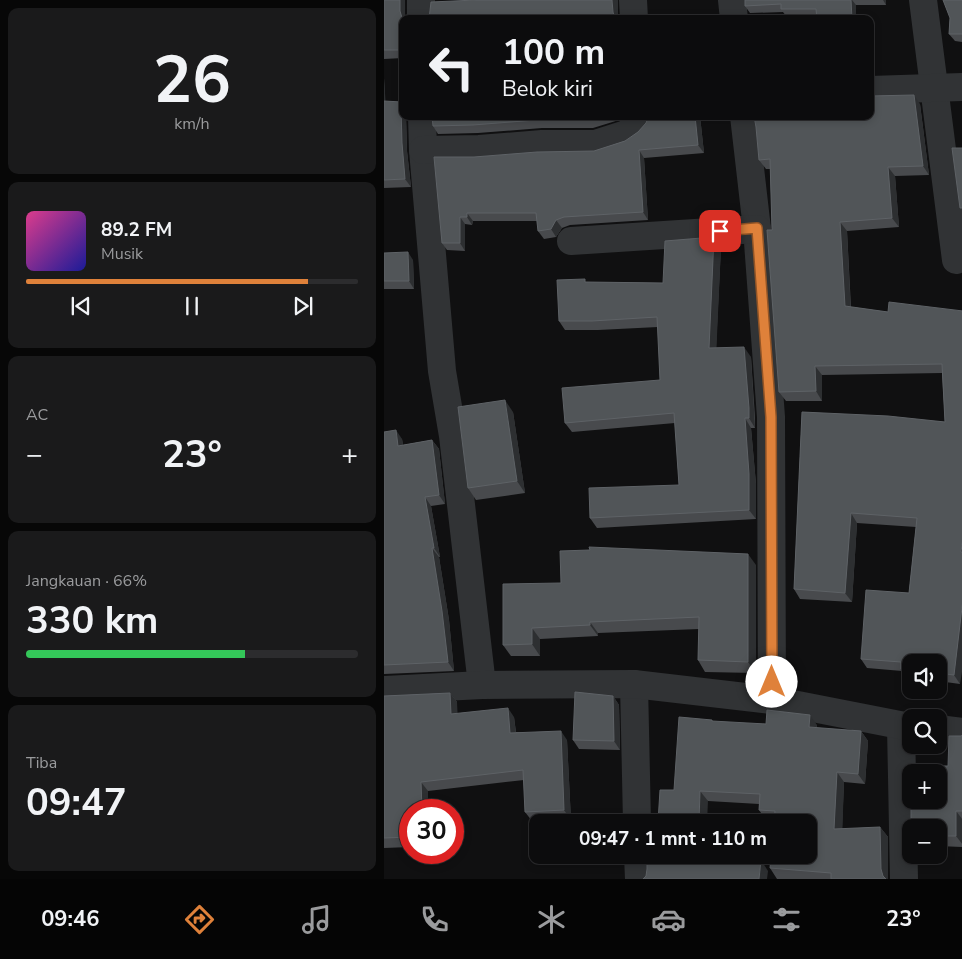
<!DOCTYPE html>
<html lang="id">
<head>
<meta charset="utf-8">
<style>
	:root { --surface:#0c0c0d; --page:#1a1a1b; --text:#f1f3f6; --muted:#9a9b9d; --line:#2c2c2e; --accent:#df813a }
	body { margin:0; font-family:"Nunito Sans",sans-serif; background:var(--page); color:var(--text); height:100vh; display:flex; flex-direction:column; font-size:19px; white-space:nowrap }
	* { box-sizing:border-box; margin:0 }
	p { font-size:16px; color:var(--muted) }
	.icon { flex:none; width:28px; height:28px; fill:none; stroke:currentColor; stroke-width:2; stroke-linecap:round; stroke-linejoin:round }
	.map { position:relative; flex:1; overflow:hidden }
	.details { display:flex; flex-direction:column; gap:8px; padding:8px; background:#070707; width:384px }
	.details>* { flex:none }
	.hud { position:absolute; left:15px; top:15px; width:475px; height:105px; border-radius:10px; box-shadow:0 2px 8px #0003,0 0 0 1px var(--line); background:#0c0c0d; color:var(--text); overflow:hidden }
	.controls { position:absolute; left:518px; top:654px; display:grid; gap:10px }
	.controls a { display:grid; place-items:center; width:45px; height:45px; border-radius:10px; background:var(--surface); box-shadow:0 2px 8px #0003,0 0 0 1px var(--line); font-size:25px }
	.speed { position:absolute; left:15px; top:799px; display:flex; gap:10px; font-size:25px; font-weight:700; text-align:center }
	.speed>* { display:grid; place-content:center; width:65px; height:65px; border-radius:50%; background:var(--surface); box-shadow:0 2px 8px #0003,0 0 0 1px var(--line); line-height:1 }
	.speed .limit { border:8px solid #d22; background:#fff; color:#111 }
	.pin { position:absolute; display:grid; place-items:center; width:42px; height:42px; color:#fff; margin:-21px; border-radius:10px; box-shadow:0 2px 8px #0006 }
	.me { position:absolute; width:55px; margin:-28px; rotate:0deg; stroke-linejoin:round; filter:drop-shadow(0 0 4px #0008) }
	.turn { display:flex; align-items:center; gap:18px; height:105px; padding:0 20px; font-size:22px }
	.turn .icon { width:65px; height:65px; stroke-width:2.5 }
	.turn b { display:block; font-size:35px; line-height:42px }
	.big { font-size:38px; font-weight:700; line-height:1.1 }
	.details .card { flex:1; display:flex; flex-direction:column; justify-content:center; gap:8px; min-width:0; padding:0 18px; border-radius:10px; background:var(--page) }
	.details .dial { align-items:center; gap:0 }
	.dial b { font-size:65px; line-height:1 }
	.song { display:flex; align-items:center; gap:15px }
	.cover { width:60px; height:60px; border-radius:8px; background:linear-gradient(135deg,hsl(330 70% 55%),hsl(240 70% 35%)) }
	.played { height:5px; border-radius:2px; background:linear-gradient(90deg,var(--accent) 85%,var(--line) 85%) }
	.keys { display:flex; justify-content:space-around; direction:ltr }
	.heat { display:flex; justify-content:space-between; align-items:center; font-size:28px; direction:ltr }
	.charge { height:8px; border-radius:4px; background:linear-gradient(90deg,#34c759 66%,var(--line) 0) }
	.trip { position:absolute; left:145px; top:814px; width:288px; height:50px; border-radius:10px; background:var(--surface); box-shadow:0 2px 8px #0003,0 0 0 1px var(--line); font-weight:700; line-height:50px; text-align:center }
	.tab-bar { display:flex; height:80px; justify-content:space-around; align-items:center; background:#050505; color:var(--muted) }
	.tab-bar .icon { width:35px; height:35px }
	.tab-bar .selected { color:var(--accent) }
	.tab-bar b { font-size:22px; color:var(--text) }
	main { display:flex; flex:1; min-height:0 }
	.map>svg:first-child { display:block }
</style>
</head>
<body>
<main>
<section class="details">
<div class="card dial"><b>26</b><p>km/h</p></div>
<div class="card">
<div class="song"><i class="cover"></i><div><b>89.2 FM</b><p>Musik</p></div></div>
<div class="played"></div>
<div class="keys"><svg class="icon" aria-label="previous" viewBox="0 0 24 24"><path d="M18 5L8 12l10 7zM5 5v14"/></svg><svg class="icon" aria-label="pause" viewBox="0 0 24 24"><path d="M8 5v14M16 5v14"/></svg><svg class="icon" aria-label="next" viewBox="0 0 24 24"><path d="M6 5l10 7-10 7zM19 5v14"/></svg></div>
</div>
<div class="card"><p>AC</p>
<div class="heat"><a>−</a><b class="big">23°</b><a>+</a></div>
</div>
<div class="card"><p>Jangkauan · 66%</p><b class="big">330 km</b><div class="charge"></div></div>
<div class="card"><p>Tiba</p><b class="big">09:47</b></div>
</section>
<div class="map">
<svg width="579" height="879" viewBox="0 0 579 879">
	<rect width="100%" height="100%" fill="#101011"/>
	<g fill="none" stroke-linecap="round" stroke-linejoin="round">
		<!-- minor -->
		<g stroke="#313335" stroke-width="28">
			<path d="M37 0V19"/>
			<path d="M249 0 250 19"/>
			<path d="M348 0 350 19"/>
			<path d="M539 0 572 260"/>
			<path d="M486 90 579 87"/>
			<path d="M38 116 39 150 58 371 69 436 98 685"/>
			<path d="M360 116 373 229 387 417 388 700"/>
			<path d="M39 150 95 149 158 144H211L242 134 248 130 256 121V116"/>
			<path d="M187 241 373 229"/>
			<path d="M250 684 253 822"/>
			<path d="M517 726 520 879"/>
			<path d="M254 855 255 879"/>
		</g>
		<!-- tertiary -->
		<g stroke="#313335" stroke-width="28">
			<path d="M0 690 98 685 250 684 388 700 526 727"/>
			<path d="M554 729 579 732"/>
		</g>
	</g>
	<!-- wall -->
	<g fill="#484a4d">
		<path d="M0 0H21V19H19V58L0 59Z"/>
		<path d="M361 0H502V5H472L432 16H402L399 12 366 13 361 6Z"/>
		<path d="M579 0V42L571 41 565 34 566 18Z"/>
		<path d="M0 78 1 101 19 116H22L23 151 27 187 0 188Z"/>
		<path d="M536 104 545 175 511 176 515 227 463 231 467 307 504 312 579 311 576 684 554 681V662H526V678H523L518 671 483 668 477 659 525 593 532 527 473 523 468 602 416 599 410 589 418 412 561 422 558 373 438 375V401H402L395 392 386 169H382L375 160Z"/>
		<path d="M48 116H239L235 120 209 128H158L94 133 54 134 49 126Z"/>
		<path d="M316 116 320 153 260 158 264 220 186 225 178 228 172 237 160 239 154 231 153 221H89L88 225 81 224V251L63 250 58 243 90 157 210 151Z"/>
		<path d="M330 237 337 247 332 348 367 357 371 418V428H367L372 484V519L213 528 206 518 295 485 291 423 188 432 181 423 276 380 274 327 214 330H181L175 321 203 282 279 283Z"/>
		<path d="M0 251V253L29 260 30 289H0Z"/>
		<path d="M129 412 141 493 92 500 84 488Z"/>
		<path d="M0 432 18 439 19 445 48 440 55 449 61 504 47 506 56 557H55L65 620 70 671 0 674Z"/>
		<path d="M372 565V673L321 672 314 660 315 629 214 633V636L156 639V656H127L119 645 177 583Z"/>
		<path d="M66 693 73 702V714L130 717 132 732 183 740 187 820 148 821 141 812 140 780 44 791V810H26V847L0 848V696Z"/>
		<path d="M229 696 235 705 236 750 195 749 189 740Z"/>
		<path d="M329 722 382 724 433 725V728L477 731 484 741 481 784 460 782 458 829 496 827 504 837V879H393L386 868 391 821 382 820 375 810V804L324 801 290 790Z"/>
		<path d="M579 735V847L554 846V828L564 766 577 736Z"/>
	</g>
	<!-- shaded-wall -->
	<g fill="#2d2f31">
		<path d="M16 0H21V19H19V20L16 11Z"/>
		<path d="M228 0H234V19H231L229 12Z"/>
		<path d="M467 0H468L472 5V19H468Z"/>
		<path d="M499 0H502V5Z"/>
		<path d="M0 78 2 109 0 107Z"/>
		<path d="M530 95 536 104 545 175 539 166Z"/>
		<path d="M18 102 19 116H22L23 151 27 187 21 179 18 143 17 108Z"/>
		<path d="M311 116H316L320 153 314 145Z"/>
		<path d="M255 150 260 158 264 220 259 212Z"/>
		<path d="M504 167 511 176 515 227 508 218Z"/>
		<path d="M83 213 89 221 88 225 83 217Z"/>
		<path d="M76 217 81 224V251L76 243Z"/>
		<path d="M172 220 178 228 172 237 167 229Z"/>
		<path d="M456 222 463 231 467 315 461 306Z"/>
		<path d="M330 237 337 247 332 358 325 348Z"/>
		<path d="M24 252 29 260 30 289 25 281Z"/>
		<path d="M360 347 367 357 371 428 365 418Z"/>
		<path d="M431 366 438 375V401L432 391Z"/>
		<path d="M121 400 129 412 141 493 133 481Z"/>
		<path d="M361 418 367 428 372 484V519L365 510Z"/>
		<path d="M12 430 18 439 21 455 14 446Z"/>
		<path d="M48 440 55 449 61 504 55 495Z"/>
		<path d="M41 497 47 506 56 557 50 548Z"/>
		<path d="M467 513 473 523 468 602 461 593Z"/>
		<path d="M48 548 55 557 65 620 70 671 64 662Z"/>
		<path d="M364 554 372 565V673L364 662Z"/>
		<path d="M579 599V666L576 684 570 675Z"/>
		<path d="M206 622 214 633V636L206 625Z"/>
		<path d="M148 628 156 639V656L148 644Z"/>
		<path d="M66 693 73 702 74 723 67 714Z"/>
		<path d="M229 696 235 705 236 750 230 741Z"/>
		<path d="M124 708 130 717 133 742 126 733Z"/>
		<path d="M426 715 433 725 432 737 425 727Z"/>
		<path d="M177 731 183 740 187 820 180 810Z"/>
		<path d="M477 731 484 741 481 784 474 774Z"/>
		<path d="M453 772 460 782 458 840 450 829Z"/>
		<path d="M37 782 44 791V810H38Z"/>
		<path d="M316 791 324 801 323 822H315Z"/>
		<path d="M572 811 579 820V845L572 836Z"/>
		<path d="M496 827 504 837V879H501L499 876 497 869Z"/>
		<path d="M314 855H322L321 867 314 857Z"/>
		<path d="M377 860 384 871 383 879H375Z"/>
	</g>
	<!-- building -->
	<g fill="#515558" stroke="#5e6266">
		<path d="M0 0H16V11L18 18 19 20V50H0Z"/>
		<path d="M92 0H228L229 12 231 19H45L47 2Z"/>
		<path d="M361 0H467L468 19H433L432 9H397V4L361 6Z"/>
		<path d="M559 0H579V34H565L566 18Z"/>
		<path d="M530 95 539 166 504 167 508 218 456 222 461 306 504 312 505 302 579 311V537L577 552H579V599L570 675 554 673V662H526V670L517 669V662L477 659 482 590 525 593 533 518 467 513 461 593 410 589 418 412 504 416 561 422 558 364 431 366 432 391 395 392 383 230H388L386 159 375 160 372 127 370 116H486V96Z"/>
		<path d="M0 101 18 102 17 108 18 143 21 179 0 180Z"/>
		<path d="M48 116H216L203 120H152L89 125 49 126Z"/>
		<path d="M265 116H311L314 145 255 150 259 212 180 217 172 220 167 229 154 231 152 213H83V217H76V243H58L50 157H90L153 152 210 151 241 141 254 132 262 123Z"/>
		<path d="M568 148H579V208H576Z"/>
		<path d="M330 237 325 348 360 347 365 408V418H361L365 474V510L206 518 205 488 295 485 290 413 181 423 178 388 276 380 273 317 208 321H175L173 280 201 279V282L279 283 281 241Z"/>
		<path d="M24 252 25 281H0V253Z"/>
		<path d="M121 400 133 481 84 488 74 407Z"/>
		<path d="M12 430 14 446 48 440 55 495 41 497 50 548H48L58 611 64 662 0 665V432Z"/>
		<path d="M205 547 364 554V662L314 660 315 617 206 622V625L148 628V644L119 645V584L177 583 176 551 206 550Z"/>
		<path d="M191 692 229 696 230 741 189 740Z"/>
		<path d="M66 693 67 714 124 708 126 733 177 731 180 810 141 812 139 770 37 782 38 810H26V837L0 838V696Z"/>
		<path d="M383 710 426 715 425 727 477 731 474 774 453 772 450 829 496 827 497 869 499 876 502 879H447V873L386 868 387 855H424V822H390L391 811 375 810 376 794 316 791 315 822H274L276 790H290L295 717 328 720V721L382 724Z"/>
		<path d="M579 735V811H572V836H554V828H527V800H554V772H526V778V766H564L565 736H577Z"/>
		<path d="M263 855H314V857L377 860 375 879H259L262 876 263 869Z"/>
	</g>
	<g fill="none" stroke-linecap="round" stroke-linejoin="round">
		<defs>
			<path id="route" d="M336 231 373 228 387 417 388 682"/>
		</defs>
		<!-- route casing -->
		<use href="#route" stroke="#915426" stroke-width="12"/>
		<!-- route -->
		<use href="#route" stroke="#df813a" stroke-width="9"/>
	</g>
</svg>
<div class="controls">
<a><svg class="icon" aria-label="sound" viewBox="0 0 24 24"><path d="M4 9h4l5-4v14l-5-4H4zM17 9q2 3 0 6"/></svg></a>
<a><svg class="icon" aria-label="search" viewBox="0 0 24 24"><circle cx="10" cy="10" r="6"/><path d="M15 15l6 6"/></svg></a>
<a>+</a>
<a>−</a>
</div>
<div class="speed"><div class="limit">30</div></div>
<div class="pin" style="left:336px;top:231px;background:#d93025"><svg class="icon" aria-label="arrive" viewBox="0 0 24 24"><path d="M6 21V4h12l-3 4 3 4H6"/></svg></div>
<svg class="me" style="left:388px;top:682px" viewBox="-20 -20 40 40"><circle r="19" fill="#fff"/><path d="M0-13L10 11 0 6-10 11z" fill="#df813a"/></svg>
<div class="trip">09:47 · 1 mnt · 110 m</div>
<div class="hud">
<div class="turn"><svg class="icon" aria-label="left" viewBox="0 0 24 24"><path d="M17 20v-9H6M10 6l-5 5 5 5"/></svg><div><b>100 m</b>Belok kiri</div></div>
</div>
</div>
</main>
<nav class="tab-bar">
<b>09:46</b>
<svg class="icon selected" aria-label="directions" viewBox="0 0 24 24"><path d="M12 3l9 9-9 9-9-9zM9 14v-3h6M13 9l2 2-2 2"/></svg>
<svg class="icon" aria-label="music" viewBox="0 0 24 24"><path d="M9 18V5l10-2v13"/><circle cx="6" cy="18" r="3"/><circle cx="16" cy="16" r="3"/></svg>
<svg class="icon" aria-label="phone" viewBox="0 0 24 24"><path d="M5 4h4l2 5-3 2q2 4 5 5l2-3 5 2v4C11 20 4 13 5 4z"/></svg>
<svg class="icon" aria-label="climate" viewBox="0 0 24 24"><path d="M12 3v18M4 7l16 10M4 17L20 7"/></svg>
<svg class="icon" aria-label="car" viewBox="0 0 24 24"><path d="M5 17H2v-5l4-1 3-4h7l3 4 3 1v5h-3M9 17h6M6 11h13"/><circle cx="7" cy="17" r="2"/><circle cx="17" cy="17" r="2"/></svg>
<svg class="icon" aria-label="filters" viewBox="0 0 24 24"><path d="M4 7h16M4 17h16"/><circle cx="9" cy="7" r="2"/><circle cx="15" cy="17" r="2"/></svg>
<b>23°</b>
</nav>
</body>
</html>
